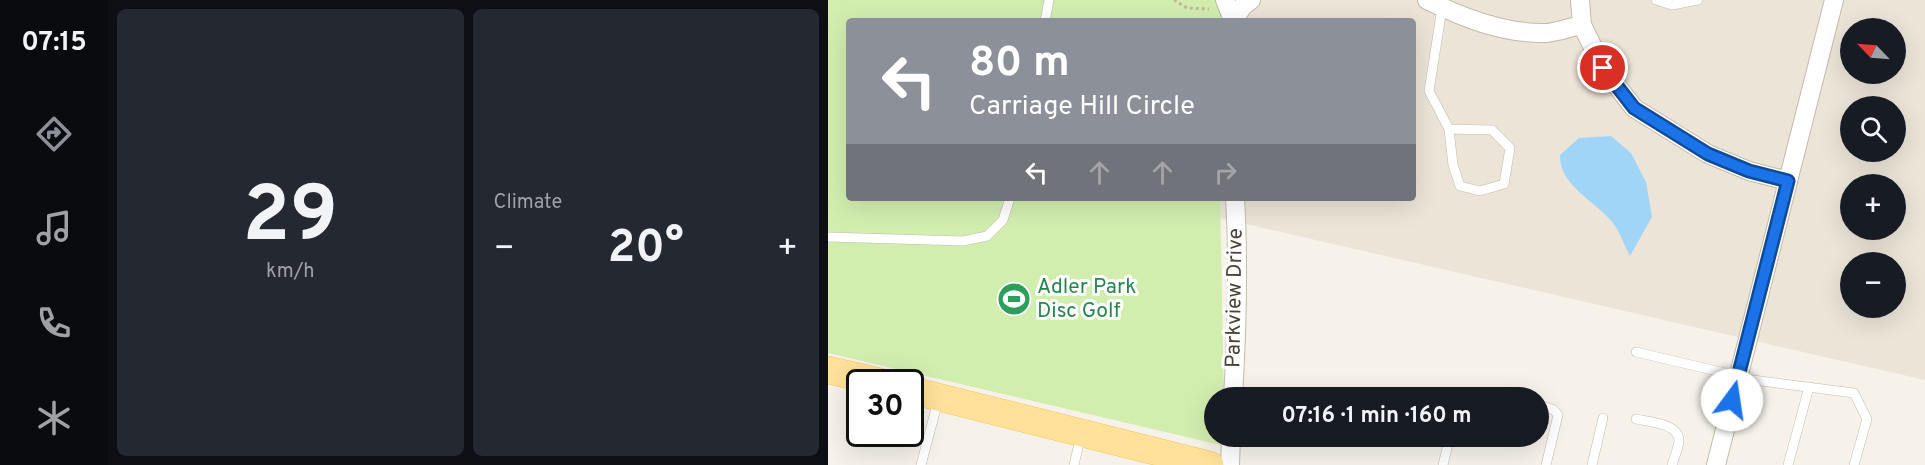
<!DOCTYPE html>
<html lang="en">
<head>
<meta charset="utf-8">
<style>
	:root { --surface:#171b24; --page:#242831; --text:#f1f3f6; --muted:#9ea1a6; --accent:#8c9099 }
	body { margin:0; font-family:Overpass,sans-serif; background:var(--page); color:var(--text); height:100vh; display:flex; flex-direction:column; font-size:22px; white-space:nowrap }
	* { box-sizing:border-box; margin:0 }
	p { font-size:20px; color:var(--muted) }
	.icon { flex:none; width:33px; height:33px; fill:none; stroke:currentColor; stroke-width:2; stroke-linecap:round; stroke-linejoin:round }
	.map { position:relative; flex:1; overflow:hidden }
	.side { display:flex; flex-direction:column; gap:9px; padding:9px; background:#0d0f14; width:720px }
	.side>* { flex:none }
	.guide { position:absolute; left:18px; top:18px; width:570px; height:183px; border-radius:6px; box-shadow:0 6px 24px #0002; background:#8c9099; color:#fff; overflow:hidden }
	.needle { width:39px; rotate:295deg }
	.controls { position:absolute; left:1012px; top:18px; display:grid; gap:12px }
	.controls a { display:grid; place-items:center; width:66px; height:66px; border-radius:50%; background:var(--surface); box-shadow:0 6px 24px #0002; font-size:30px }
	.speed { position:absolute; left:18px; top:369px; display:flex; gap:12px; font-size:30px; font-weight:700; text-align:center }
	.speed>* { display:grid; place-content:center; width:78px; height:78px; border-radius:50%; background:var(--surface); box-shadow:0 6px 24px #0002; line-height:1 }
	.speed .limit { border:3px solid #111; border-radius:9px; background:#fff; color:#111 }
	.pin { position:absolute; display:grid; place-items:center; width:51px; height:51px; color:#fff; margin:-26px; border:3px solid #fff; border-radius:50%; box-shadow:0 2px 6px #0007 }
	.me { position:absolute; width:66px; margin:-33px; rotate:14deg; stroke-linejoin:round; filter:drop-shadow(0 0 4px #0008) }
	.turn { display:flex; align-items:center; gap:21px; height:126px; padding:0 24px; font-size:27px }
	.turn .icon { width:78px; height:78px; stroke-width:2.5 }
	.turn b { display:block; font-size:42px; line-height:51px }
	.lanes { display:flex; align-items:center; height:57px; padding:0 24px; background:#0003; justify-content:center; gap:30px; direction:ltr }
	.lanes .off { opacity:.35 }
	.big { font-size:45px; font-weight:700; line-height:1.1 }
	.side .widget { flex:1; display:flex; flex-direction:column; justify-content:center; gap:9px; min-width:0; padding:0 21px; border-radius:9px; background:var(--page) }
	.side .dial { align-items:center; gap:0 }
	.dial b { font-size:78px; line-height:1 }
	.heat { display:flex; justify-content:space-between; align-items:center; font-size:33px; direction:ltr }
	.side .tiles { flex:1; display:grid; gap:9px; grid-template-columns:repeat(2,1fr) }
	.trip { position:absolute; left:376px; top:387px; width:345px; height:60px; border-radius:30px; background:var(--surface); box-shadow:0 6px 24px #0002; font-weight:700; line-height:60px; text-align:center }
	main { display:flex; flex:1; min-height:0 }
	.dock { display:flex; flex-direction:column; width:108px; justify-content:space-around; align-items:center; background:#090b0e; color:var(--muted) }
	.dock .icon { width:42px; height:42px }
	.dock .on { color:var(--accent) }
	.dock b { font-size:27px; color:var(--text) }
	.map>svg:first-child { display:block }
</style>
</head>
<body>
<main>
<nav class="dock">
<b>07:15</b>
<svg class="icon on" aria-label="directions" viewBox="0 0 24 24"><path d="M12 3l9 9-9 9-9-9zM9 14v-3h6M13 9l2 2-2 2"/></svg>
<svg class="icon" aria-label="music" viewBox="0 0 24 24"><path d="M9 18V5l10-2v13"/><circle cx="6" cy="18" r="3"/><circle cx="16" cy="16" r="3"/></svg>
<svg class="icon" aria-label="phone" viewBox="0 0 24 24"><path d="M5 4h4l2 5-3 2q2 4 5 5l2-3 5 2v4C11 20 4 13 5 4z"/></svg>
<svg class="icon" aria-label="climate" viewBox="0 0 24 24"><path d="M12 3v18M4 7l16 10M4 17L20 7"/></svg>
</nav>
<section class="side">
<div class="tiles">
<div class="widget dial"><b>29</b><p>km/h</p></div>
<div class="widget"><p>Climate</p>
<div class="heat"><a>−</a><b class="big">20°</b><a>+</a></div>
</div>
</div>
</section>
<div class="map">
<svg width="1097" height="465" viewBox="0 0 1097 465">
	<rect width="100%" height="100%" fill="#f6f2ea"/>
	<!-- residential -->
	<path fill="#ebe4d7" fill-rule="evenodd" d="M390 0H1097V380L392 218V198H585V21H390ZM1023 28H1068V74H1023ZM1023 106H1068V152H1023ZM1023 184H1068V230H1023ZM1023 262H1068V308H1023Z"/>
	<!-- green -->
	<path fill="#d2eeaf" d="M0 0H393L392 21H21V198H392L396 397 387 398V436L397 437V446L0 353Z"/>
	<!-- water -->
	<path fill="#a1d5f8" d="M783 136 803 153 818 182 824 217 802 256C796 245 792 232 785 223 768 201 731 186 732 155L751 138Z"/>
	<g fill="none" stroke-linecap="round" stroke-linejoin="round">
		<defs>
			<g id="lane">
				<path d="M828 0 844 5 870 0"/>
				<path d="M614 8 601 91 621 129 625 165 632 186 652 191 676 184 682 148 664 130 621 129"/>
				<path d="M217 21 221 0"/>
				<path d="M0 237 135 241 159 236 175 220 182 198"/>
				<path d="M808 352 910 376"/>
				<path d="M910 378 1026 393 1039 419 1026 465"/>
				<path d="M711 405 726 410 730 415 718 465"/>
				<path d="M808 419C821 422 852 423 851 442 850 449 846 458 844 465"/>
				<path d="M93 465 110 401"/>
				<path d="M246 465 253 435"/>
				<path d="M615 465 622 436"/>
				<path d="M764 465 775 418"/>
				<path d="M960 465 981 387"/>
			</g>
			<g id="street">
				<path d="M397 0 405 20"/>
				<path d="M599 0C635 18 676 34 718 33 730 32 743 27 754 25"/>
				<path d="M752 0 754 25 775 68 806 108 880 154 921 171 960 181"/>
				<path d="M405 21 415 6 423 0"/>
				<path d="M405 398C409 331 411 265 407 198"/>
				<path d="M402 465 403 436"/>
				<path d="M888 465 1006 0"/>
			</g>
			<g id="primary">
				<path d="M0 370 52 382"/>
				<path d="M82 390 382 465"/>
			</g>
		</defs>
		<!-- lane casing -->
		<use href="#lane" stroke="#c3baab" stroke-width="10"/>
		<!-- street casing -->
		<use href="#street" stroke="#c3baab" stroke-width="20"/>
		<!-- primary casing -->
		<use href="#primary" stroke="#f0c35d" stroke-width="28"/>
		<!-- path -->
		<path stroke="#c6b79a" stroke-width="3" stroke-dasharray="3 3" stroke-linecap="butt" d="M346 0 359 8 381 9"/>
		<!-- lane -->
		<use href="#lane" stroke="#fff" stroke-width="9"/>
		<!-- street -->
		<use href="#street" stroke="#fff" stroke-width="18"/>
		<!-- primary -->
		<use href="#primary" stroke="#ffe19a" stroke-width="27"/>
	</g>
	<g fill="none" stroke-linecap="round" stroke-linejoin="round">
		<defs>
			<path id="route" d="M775 68 806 108 880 154 921 171 960 181 904 400"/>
		</defs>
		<!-- route casing -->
		<use href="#route" stroke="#114b97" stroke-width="15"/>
		<!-- route -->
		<use href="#route" stroke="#1a73e8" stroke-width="10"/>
	</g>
	<!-- icons -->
	<defs>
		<symbol id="stadium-disc" viewBox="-11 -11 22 22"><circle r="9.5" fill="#2e9e5b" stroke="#fff"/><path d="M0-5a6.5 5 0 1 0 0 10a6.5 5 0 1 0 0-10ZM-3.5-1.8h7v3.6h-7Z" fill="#fff"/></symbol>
	</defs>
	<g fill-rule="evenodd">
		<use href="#stadium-disc" x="167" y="280" width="38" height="38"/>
	</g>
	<g text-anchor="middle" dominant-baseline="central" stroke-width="6" stroke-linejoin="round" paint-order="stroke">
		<!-- leisure labels -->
		<g font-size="21" fill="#27864d" stroke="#fff" text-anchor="start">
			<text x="209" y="287">Adler Park<tspan x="209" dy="24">Disc Golf</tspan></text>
		</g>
		<!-- street labels -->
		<g font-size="21" fill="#4b4337" stroke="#fff">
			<text transform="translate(407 298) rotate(-89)">Parkview Drive</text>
		</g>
	</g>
</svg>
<div class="controls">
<a><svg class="needle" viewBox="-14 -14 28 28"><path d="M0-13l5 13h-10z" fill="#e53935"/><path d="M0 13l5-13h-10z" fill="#9ea1a6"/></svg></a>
<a><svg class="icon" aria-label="search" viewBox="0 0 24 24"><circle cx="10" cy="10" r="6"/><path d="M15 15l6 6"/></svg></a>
<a>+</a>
<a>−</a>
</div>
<div class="speed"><div class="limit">30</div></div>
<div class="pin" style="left:775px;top:68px;background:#d93025"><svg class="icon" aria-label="arrive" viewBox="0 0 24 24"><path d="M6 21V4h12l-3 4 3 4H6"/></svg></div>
<svg class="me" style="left:904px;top:400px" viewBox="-20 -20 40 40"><circle r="19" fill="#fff"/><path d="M0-13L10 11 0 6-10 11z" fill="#1a73e8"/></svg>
<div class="trip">07:16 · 1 min · 160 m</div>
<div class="guide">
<div class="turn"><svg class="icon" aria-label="left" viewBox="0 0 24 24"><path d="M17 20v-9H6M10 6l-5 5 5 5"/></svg><div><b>80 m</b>Carriage Hill Circle</div></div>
<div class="lanes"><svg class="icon" aria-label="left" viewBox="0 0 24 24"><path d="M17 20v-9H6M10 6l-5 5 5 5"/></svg><svg class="icon off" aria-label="ahead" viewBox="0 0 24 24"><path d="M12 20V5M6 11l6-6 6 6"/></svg><svg class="icon off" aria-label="ahead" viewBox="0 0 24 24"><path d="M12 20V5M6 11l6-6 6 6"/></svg><svg class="icon off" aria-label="right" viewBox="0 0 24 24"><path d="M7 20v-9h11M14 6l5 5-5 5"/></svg></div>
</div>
</div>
</main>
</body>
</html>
